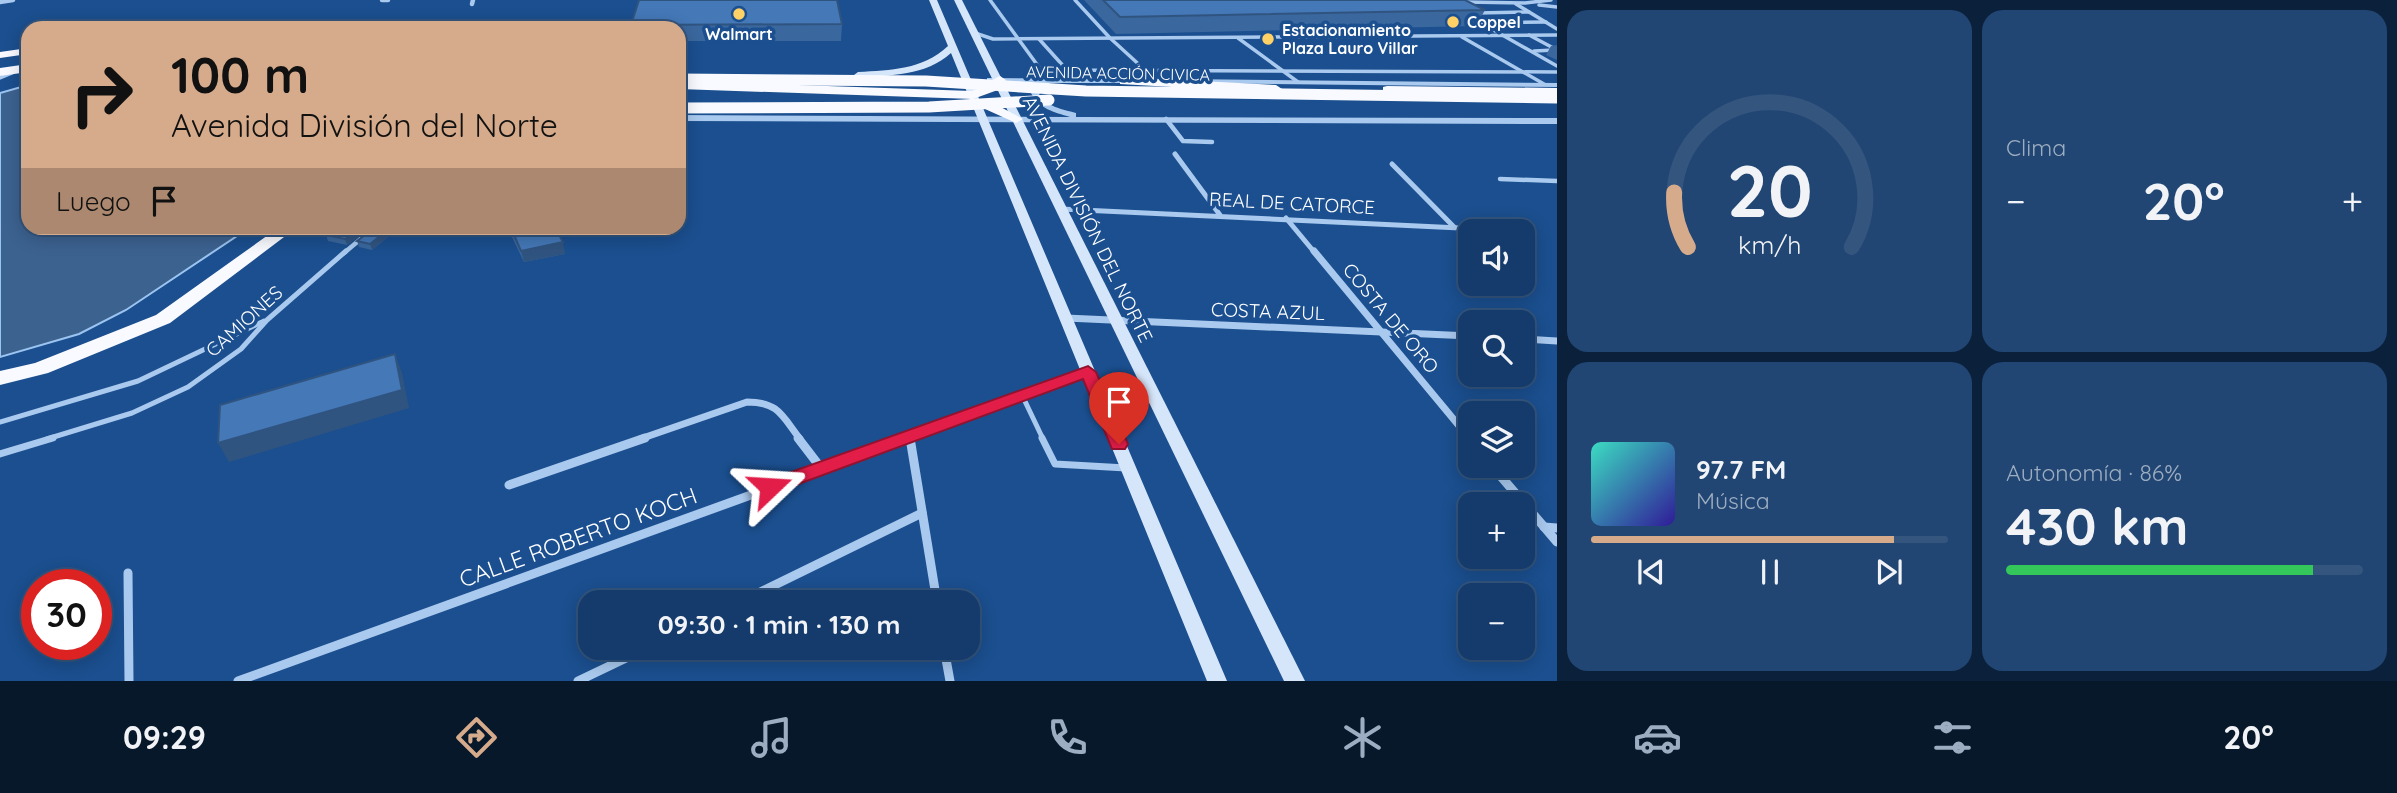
<!DOCTYPE html>
<html lang="es">
<head>
<meta charset="utf-8">
<style>
	:root { --surface:#143b6b; --page:#214673; --text:#f1f3f6; --muted:#9dadc1; --line:#33557e; --accent:#d6ab8b }
	body { margin:0; font-family:Quicksand,sans-serif; background:var(--page); color:var(--text); height:100vh; display:flex; flex-direction:column; font-size:26px; white-space:nowrap }
	* { box-sizing:border-box; margin:0 }
	p { font-size:23px; color:var(--muted) }
	.icon { flex:none; width:38px; height:38px; fill:none; stroke:currentColor; stroke-width:2; stroke-linecap:round; stroke-linejoin:round }
	.map { position:relative; flex:1; overflow:hidden }
	.sheet { display:flex; flex-direction:column; gap:10px; padding:10px; background:#0b203b; width:840px }
	.sheet>* { flex:none }
	.top-card { position:absolute; left:21px; top:21px; width:665px; height:214px; border-radius:21px; box-shadow:0 4px 18px #0003,0 0 0 2px var(--line); background:#d6ab8b; color:#111; overflow:hidden }
	.controls { position:absolute; left:1458px; top:219px; display:grid; gap:14px }
	.controls a { display:grid; place-items:center; width:77px; height:77px; border-radius:14px; background:var(--surface); box-shadow:0 4px 18px #0003,0 0 0 2px var(--line); font-size:35px }
	.speed { position:absolute; left:21px; top:569px; display:flex; gap:14px; font-size:35px; font-weight:700; text-align:center }
	.speed>* { display:grid; place-content:center; width:91px; height:91px; border-radius:50%; background:var(--surface); box-shadow:0 4px 18px #0003,0 0 0 2px var(--line); line-height:1 }
	.speed .limit { border:10px solid #d22; background:#fff; color:#111 }
	.pin { position:absolute; display:grid; place-items:center; width:60px; height:60px; color:#fff; margin:-72px -30px; border-radius:50% 50% 50% 0; rotate:-45deg; box-shadow:0 0 7px #0007 }
	.pin .icon { rotate:45deg }
	.me { position:absolute; width:77px; margin:-38px; rotate:70deg; stroke-linejoin:round; filter:drop-shadow(0 0 5px #0008) }
	.turn { display:flex; align-items:center; gap:24px; height:147px; padding:0 35px; font-size:32px }
	.turn .icon { width:91px; height:91px; stroke-width:2.5 }
	.turn b { display:block; font-size:49px; line-height:60px }
	.then { display:flex; align-items:center; height:66px; padding:0 35px; background:#0003; gap:14px; font-size:26px }
	.big { font-size:52px; font-weight:800; line-height:1.1 }
	.sheet .tile { flex:1; display:flex; flex-direction:column; justify-content:center; gap:10px; min-width:0; padding:0 24px; border-radius:21px; background:var(--page) }
	.sheet .dial { align-items:center; gap:0 }
	.dial svg { height:182px; overflow:visible; fill:none; stroke:var(--line); stroke-width:7; stroke-linecap:round; text-anchor:middle }
	.dial text { fill:var(--text); stroke:none }
	.song { display:flex; align-items:center; gap:21px }
	.cover { width:84px; height:84px; border-radius:10px; background:linear-gradient(135deg,hsl(170 70% 55%),hsl(250 70% 35%)) }
	.played { height:7px; border-radius:4px; background:linear-gradient(90deg,var(--accent) 85%,var(--line) 85%) }
	.keys { display:flex; justify-content:space-around; direction:ltr }
	.heat { display:flex; justify-content:space-between; align-items:center; font-size:38px; direction:ltr }
	.charge { height:10px; border-radius:5px; background:linear-gradient(90deg,#34c759 86%,var(--line) 0) }
	.sheet .tiles { flex:1; display:grid; gap:10px; grid-template-columns:repeat(2,1fr) }
	.trip { position:absolute; left:578px; top:590px; width:402px; height:70px; border-radius:21px; background:var(--surface); box-shadow:0 4px 18px #0003,0 0 0 2px var(--line); font-weight:800; line-height:70px; text-align:center }
	.tab-bar { display:flex; height:112px; justify-content:space-around; align-items:center; background:#08182b; color:var(--muted) }
	.tab-bar .icon { width:49px; height:49px }
	.tab-bar .selected { color:var(--accent) }
	.tab-bar b { font-size:32px; color:var(--text) }
	main { display:flex; flex:1; min-height:0 }
	.map>svg:first-child { display:block }
</style>
</head>
<body>
<main>
<div class="map">
<svg width="1557" height="681" viewBox="0 0 1557 681">
	<rect width="100%" height="100%" fill="#1b4f8f"/>
	<!-- water -->
	<path fill="#3c6290" stroke="#9cc4f0" stroke-width="2" d="M28 85V228H249L126 310 79 334 0 357V93Z"/>
	<g fill="none" stroke-linecap="round" stroke-linejoin="round">
		<!-- service-far3 -->
		<g stroke="#a9c9ee" stroke-width="3.5">
			<path d="M990 0 1041 70 1557 72"/>
			<path d="M1075 0 1110 38 1145 70"/>
			<path d="M1464 2 1525 3 1551 0"/>
			<path d="M1516 4 1557 29"/>
			<path d="M1539 5 1557 7"/>
			<path d="M1477 13 1529 12"/>
			<path d="M1474 19 1557 66"/>
			<path d="M1483 23 1546 22"/>
			<path d="M975 33 993 39 1557 35"/>
			<path d="M1529 35 1557 50"/>
			<path d="M1462 37 1544 84"/>
			<path d="M1238 38 1298 82"/>
			<path d="M1039 39 1066 69"/>
			<path d="M1534 51 1555 50"/>
			<path d="M0 78 12 73"/>
		</g>
		<!-- service-far2 -->
		<g stroke="#a9c9ee" stroke-width="4.5">
			<path d="M1166 119 1183 141 1212 142"/>
			<path d="M1500 179 1557 181"/>
			<path d="M344 253 363 237"/>
		</g>
		<!-- service-far1 -->
		<g stroke="#a9c9ee" stroke-width="5">
			<path d="M1022 395 1043 439"/>
			<path d="M0 422 138 381 264 321"/>
			<path d="M47 439 132 413 188 387 241 349 267 320 346 251"/>
		</g>
		<!-- service -->
		<g stroke="#a9c9ee" stroke-width="7">
			<path d="M1042 438 1055 464 1126 468"/>
			<path d="M0 454 53 438"/>
		</g>
		<!-- minor-far3 -->
		<g stroke="#a9c9ee" stroke-width="4.5">
			<path d="M382 0H388"/>
			<path d="M0 2 13 0"/>
			<path d="M472 4 473 0"/>
		</g>
		<!-- minor-far2 -->
		<g stroke="#a9c9ee" stroke-width="5">
			<path d="M1175 154 1220 215"/>
			<path d="M1392 164 1454 227"/>
			<path d="M1061 209 1523 231"/>
			<path d="M1286 218 1315 253"/>
		</g>
		<!-- minor-far1 -->
		<g stroke="#a9c9ee" stroke-width="7">
			<path d="M1314 251 1470 439"/>
			<path d="M1066 318 1470 336"/>
			<path d="M1522 339 1557 341"/>
			<path d="M910 436 911 439"/>
			<path d="M640 439 747 402C779 402 782 416 800 439"/>
			<path d="M903 439 1088 372"/>
		</g>
		<!-- minor -->
		<g stroke="#a9c9ee" stroke-width="9">
			<path d="M798 438 821 468"/>
			<path d="M910 438 937 602"/>
			<path d="M1492 466 1557 542"/>
			<path d="M509 485 645 438"/>
			<path d="M1544 527 1557 528"/>
			<path d="M128 573 129 681"/>
			<path d="M740 602 922 513"/>
			<path d="M944 648 950 681"/>
			<path d="M238 681 908 438"/>
			<path d="M578 681 647 648"/>
		</g>
		<!-- tertiary -->
		<g fill="#a9c9ee" fill-rule="evenodd">
			<path d="M987 78 1137 79 1141 81 1137 83H1049V86L1039 94C1047 107 1062 109 1076 113V117L1557 118V124L679 121V115L1070 117C1054 112 1039 109 1031 93L1043 83 990 82H987Z"/>
			<path d="M1180 79 1557 83V87L1183 83 1179 81Z"/>
		</g>
		<!-- secondary -->
		<g fill="#d6e6fa" fill-rule="evenodd">
			<path d="M929 0H937L1227 681H1207L951 53C926 76 890 75 858 78L854 75 858 72C891 70 922 70 948 46Z"/>
			<path d="M954 0H962L1305 681H1284Z"/>
		</g>
		<!-- trunk -->
		<g fill="#f8faff" fill-rule="evenodd">
			<path d="M254 20 302 25 307 28H185L190 25Z"/>
			<path d="M28 48V54L0 58V52Z"/>
			<path d="M28 64V72L0 76V68Z"/>
			<path d="M1000 76 1006 80 995 91 973 99 679 89V81L972 91Z"/>
			<path d="M1124 77 1276 85 1282 89 1276 93 1120 84V78Z"/>
			<path d="M1387 86 1557 88V96L1383 93V87Z"/>
			<path d="M971 99 993 103 1023 119 1016 123 985 109 966 106 965 103Z"/>
			<path d="M278 228H296L170 323 48 373 0 385V371L35 363 156 315Z"/>
		</g>
		<!-- trunk-bridge -->
		<g stroke="#f8faff" stroke-width="11">
			<path d="M679 79 926 81 1086 91 1557 98"/>
			<path d="M679 108 929 107 1049 100"/>
		</g>
	</g>
	<!-- wall -->
	<g fill="#3a679d">
		<path d="M1084 0H1465L1485 10 1476 26 1116 34Z"/>
		<path d="M842 24 841 41H679V28H632L631 25Z"/>
		<path d="M1557 45V60L1546 55 1551 46Z"/>
		<path d="M370 228 347 245 328 241 326 235Z"/>
		<path d="M374 228H399L372 250 359 247 357 241Z"/>
		<path d="M466 228H555L565 254 524 262 511 235Z"/>
	</g>
	<!-- shaded-wall -->
	<g fill="#305480">
		<path d="M361 228H370L347 245 345 239Z"/>
		<path d="M390 228H399L372 250 370 244Z"/>
		<path d="M563 242 565 254 524 262 521 251Z"/>
		<path d="M395 354 402 373 409 408 229 462 218 443Z"/>
	</g>
	<!-- building -->
	<g fill="#4478b7" stroke="#305480" stroke-width="2">
		<path d="M639 0H837L842 24 631 25Z"/>
		<path d="M1103 0H1465L1485 10 1120 17Z"/>
		<path d="M336 228H361L345 239 326 235Z"/>
		<path d="M374 228H390L370 244 357 241Z"/>
		<path d="M511 228H555L563 242 521 251Z"/>
		<path d="M395 354 402 390 218 443 220 405Z"/>
	</g>
	<!-- route -->
	<path fill="#e11d48" stroke="#92132f" stroke-width="2" d="M1088 366 1096 372 1128 444 1125 449H1112L1083 379 777 492 770 494 763 492 760 487 763 482Z"/>
	<!-- markers -->
	<g fill="#ffd166" stroke="#1b4f8f" stroke-width="2.5">
		<circle cx="739" cy="14" r="7"/>
		<circle cx="1453" cy="22" r="7"/>
		<circle cx="1268" cy="39" r="7"/>
	</g>
	<g text-anchor="middle" dominant-baseline="central" stroke-width="7" stroke-linejoin="round" paint-order="stroke">
		<!-- far-poi labels -->
		<g font-size="16" font-weight="bold" fill="#fff" stroke="#1b4f8f" text-anchor="start">
			<text x="1467" y="22">Coppel</text>
			<text x="1282" y="30">Estacionamiento<tspan x="1282" dy="18">Plaza Lauro Villar</tspan></text>
			<text x="739" y="34" text-anchor="middle">Walmart</text>
		</g>
		<!-- far-street labels -->
		<g font-size="16" fill="#fff" stroke="#1b4f8f">
			<text transform="translate(1118 73) rotate(1)">AVENIDA ACCIÓN CIVICA</text>
		</g>
		<!-- street labels -->
		<g font-size="19" fill="#fff" stroke="#1b4f8f">
			<text transform="translate(1292 203) rotate(3)">REAL DE CATORCE</text>
			<text transform="translate(1088 219) rotate(64)">AVENIDA DIVISIÓN DEL NORTE</text>
			<text transform="translate(1268 311) rotate(2)">COSTA AZUL</text>
			<text transform="translate(1391 318) rotate(50)">COSTA DE ORO</text>
			<text transform="translate(244 321) rotate(-42)">CAMIONES</text>
		</g>
		<!-- near-street labels -->
		<g font-size="23" fill="#fff" stroke="#1b4f8f">
			<text transform="translate(578 537) rotate(-20)">CALLE ROBERTO KOCH</text>
		</g>
	</g>
</svg>
<div class="controls">
<a><svg class="icon" aria-label="sound" viewBox="0 0 24 24"><path d="M4 9h4l5-4v14l-5-4H4zM17 9q2 3 0 6"/></svg></a>
<a><svg class="icon" aria-label="search" viewBox="0 0 24 24"><circle cx="10" cy="10" r="6"/><path d="M15 15l6 6"/></svg></a>
<a><svg class="icon" aria-label="layers" viewBox="0 0 24 24"><path d="M12 4l9 5-9 5-9-5zM3 14l9 5 9-5"/></svg></a>
<a>+</a>
<a>−</a>
</div>
<div class="speed"><div class="limit">30</div></div>
<div class="pin" style="left:1119px;top:444px;background:#d93025"><svg class="icon" aria-label="arrive" viewBox="0 0 24 24"><path d="M6 21V4h12l-3 4 3 4H6"/></svg></div>
<svg class="me" style="left:770px;top:487px" viewBox="-20 -20 40 40"><path d="M0-17L14 15 0 8-14 15z" fill="#e11d48" stroke="#fff" stroke-width="4"/></svg>
<div class="trip">09:30 · 1 min · 130 m</div>
<div class="top-card">
<div class="turn"><svg class="icon" aria-label="right" viewBox="0 0 24 24"><path d="M7 20v-9h11M14 6l5 5-5 5"/></svg><div><b>100 m</b>Avenida División del Norte</div></div>
<div class="then">Luego<svg class="icon" aria-label="arrive" viewBox="0 0 24 24"><path d="M6 21V4h12l-3 4 3 4H6"/></svg></div>
</div>
</div>
<section class="sheet">
<div class="tiles">
<div class="tile dial"><svg viewBox="0 0 100 80">
<path d="M14 69A42 42 0 1 1 86 69"/>
<path d="M14 69A42 42 0 0 1 8 45" stroke="#d6ab8b"/>
<text x="50" y="56" font-size="32" font-weight="700">20</text>
<text x="50" y="72" font-size="11">km/h</text>
</svg></div>
<div class="tile"><p>Clima</p>
<div class="heat"><a>−</a><b class="big">20°</b><a>+</a></div>
</div>
<div class="tile">
<div class="song"><i class="cover"></i><div><b>97.7 FM</b><p>Música</p></div></div>
<div class="played"></div>
<div class="keys"><svg class="icon" aria-label="previous" viewBox="0 0 24 24"><path d="M18 5L8 12l10 7zM5 5v14"/></svg><svg class="icon" aria-label="pause" viewBox="0 0 24 24"><path d="M8 5v14M16 5v14"/></svg><svg class="icon" aria-label="next" viewBox="0 0 24 24"><path d="M6 5l10 7-10 7zM19 5v14"/></svg></div>
</div>
<div class="tile"><p>Autonomía · 86%</p><b class="big">430 km</b><div class="charge"></div></div>
</div>
</section>
</main>
<nav class="tab-bar">
<b>09:29</b>
<svg class="icon selected" aria-label="directions" viewBox="0 0 24 24"><path d="M12 3l9 9-9 9-9-9zM9 14v-3h6M13 9l2 2-2 2"/></svg>
<svg class="icon" aria-label="music" viewBox="0 0 24 24"><path d="M9 18V5l10-2v13"/><circle cx="6" cy="18" r="3"/><circle cx="16" cy="16" r="3"/></svg>
<svg class="icon" aria-label="phone" viewBox="0 0 24 24"><path d="M5 4h4l2 5-3 2q2 4 5 5l2-3 5 2v4C11 20 4 13 5 4z"/></svg>
<svg class="icon" aria-label="climate" viewBox="0 0 24 24"><path d="M12 3v18M4 7l16 10M4 17L20 7"/></svg>
<svg class="icon" aria-label="car" viewBox="0 0 24 24"><path d="M5 17H2v-5l4-1 3-4h7l3 4 3 1v5h-3M9 17h6M6 11h13"/><circle cx="7" cy="17" r="2"/><circle cx="17" cy="17" r="2"/></svg>
<svg class="icon" aria-label="filters" viewBox="0 0 24 24"><path d="M4 7h16M4 17h16"/><circle cx="9" cy="7" r="2"/><circle cx="15" cy="17" r="2"/></svg>
<b>20°</b>
</nav>
</body>
</html>
